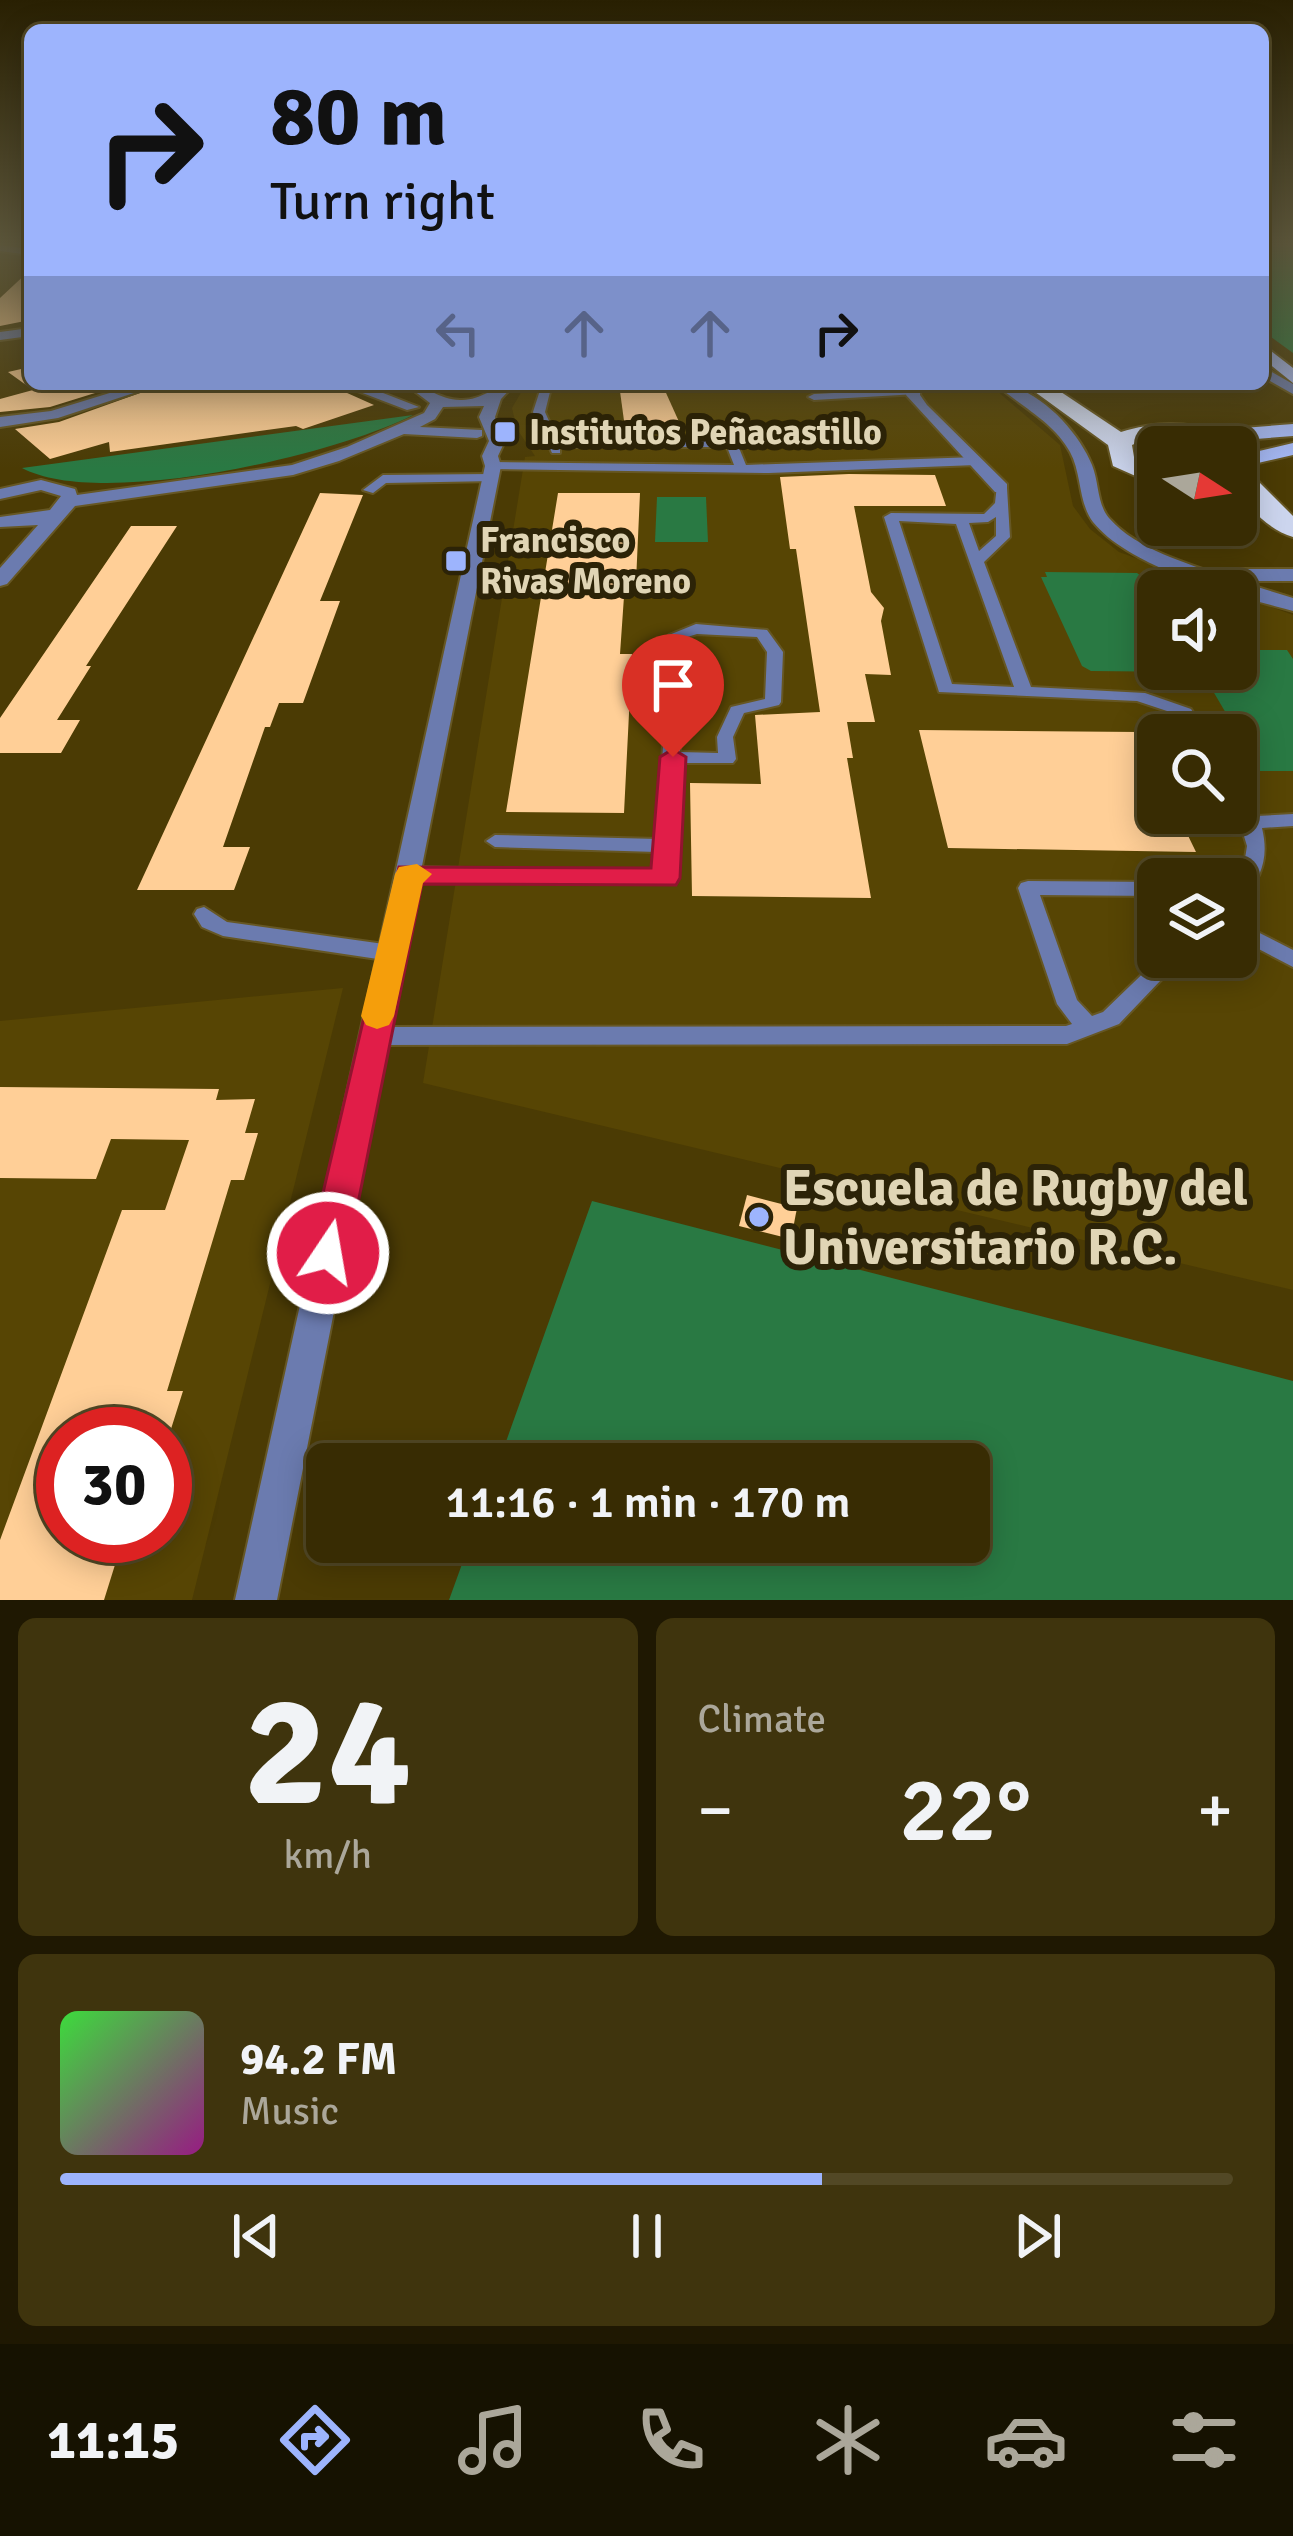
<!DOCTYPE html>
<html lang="en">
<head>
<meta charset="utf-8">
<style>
	:root { --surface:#382c03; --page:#3f340d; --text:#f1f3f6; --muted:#aba79a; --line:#524825; --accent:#9db4fd }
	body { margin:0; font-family:Signika,sans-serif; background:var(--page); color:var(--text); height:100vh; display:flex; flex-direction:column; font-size:45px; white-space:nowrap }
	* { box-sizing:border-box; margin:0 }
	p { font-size:39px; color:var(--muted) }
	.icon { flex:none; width:66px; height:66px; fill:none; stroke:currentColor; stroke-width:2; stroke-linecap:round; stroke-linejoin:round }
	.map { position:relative; height:1600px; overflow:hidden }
	.sheet { display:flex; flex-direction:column; gap:18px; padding:18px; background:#1f1802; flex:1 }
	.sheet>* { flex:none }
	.hud { position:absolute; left:24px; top:24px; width:1245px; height:366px; border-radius:18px; box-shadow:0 6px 30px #0003,0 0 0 3px var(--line); background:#9db4fd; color:#111; overflow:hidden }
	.needle { width:78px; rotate:102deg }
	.controls { position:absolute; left:1137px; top:426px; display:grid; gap:24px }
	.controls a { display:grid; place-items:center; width:120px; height:120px; border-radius:18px; background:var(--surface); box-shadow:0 6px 30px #0003,0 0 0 3px var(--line); font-size:60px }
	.speed { position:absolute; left:36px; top:1407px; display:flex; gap:24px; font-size:60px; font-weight:700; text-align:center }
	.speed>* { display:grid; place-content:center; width:156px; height:156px; border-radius:50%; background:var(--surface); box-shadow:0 6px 30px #0003,0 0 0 3px var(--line); line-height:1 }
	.speed .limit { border:18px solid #d22; background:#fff; color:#111 }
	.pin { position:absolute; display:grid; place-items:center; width:102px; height:102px; color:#fff; margin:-123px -51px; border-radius:50% 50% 50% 0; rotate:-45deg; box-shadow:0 0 12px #0007 }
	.pin .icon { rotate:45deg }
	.me { position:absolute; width:132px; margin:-66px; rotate:12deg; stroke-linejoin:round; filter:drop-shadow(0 0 9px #0008) }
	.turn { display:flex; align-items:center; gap:42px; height:252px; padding:0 48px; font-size:54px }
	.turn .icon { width:156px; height:156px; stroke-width:2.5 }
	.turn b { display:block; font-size:84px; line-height:102px }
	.lanes { display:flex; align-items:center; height:114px; padding:0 48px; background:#0003; justify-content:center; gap:60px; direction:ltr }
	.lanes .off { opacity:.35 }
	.big { font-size:90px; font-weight:600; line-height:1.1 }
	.sheet .widget { flex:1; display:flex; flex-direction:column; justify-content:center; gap:18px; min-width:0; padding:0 42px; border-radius:18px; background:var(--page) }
	.sheet .dial { align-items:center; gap:0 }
	.dial b { font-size:156px; line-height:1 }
	.song { display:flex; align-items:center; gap:36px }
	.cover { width:144px; height:144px; border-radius:18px; background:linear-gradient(135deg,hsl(120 70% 55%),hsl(310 70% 35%)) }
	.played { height:12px; border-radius:6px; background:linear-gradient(90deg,var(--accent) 65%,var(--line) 65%) }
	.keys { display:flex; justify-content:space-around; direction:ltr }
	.heat { display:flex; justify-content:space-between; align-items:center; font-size:66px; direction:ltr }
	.sheet .tiles { flex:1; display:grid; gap:18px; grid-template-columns:1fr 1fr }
	.widget:last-child { grid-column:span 2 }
	.trip { position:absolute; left:306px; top:1443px; width:684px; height:120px; border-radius:18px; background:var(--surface); box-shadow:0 6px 30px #0003,0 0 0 3px var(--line); font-weight:600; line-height:120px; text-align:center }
	.tab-bar { display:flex; height:192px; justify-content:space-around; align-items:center; background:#161201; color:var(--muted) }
	.tab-bar .icon { width:84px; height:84px }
	.tab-bar .on { color:var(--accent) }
	.tab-bar b { font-size:54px; color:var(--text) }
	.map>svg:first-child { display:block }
</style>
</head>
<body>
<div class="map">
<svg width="1293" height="1600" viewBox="0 0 1293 1600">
	<rect width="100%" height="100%" fill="#4b3b04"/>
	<!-- built -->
	<g fill="#574504" fill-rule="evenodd">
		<path d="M526 384H989L1060 445 1073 506 1090 529 1119 552 1227 591H1158V669H1236V594L1293 615V1290L423 1083 525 457 535 456 517 429 512 408ZM1158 735H1236V813H1158ZM1158 879H1236V957H1158Z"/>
		<path d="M343 988 192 1600H0V1021ZM63 1434H165V1536H63Z"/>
	</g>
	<!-- green -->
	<g fill="#297943">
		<path d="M1263 245H1293V353L1263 331Z"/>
		<path d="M413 415C335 455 101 510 22 468Z"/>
		<path d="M657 497H706L708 542H655Z"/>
		<path d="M1045 572 1137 573C1167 591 1158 637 1158 669L1195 672 1091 671 1082 666 1041 577H1047Z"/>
		<path d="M1236 650H1287L1293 659V771H1260L1200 669H1236Z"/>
		<path d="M592 1201 1293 1381V1600H449L470 1542H969V1464H498Z"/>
	</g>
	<!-- building -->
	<g fill="#ffcf97">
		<path d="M30 270V320L0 326V298Z"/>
		<path d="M30 367V384H124L50 407 0 412V399L33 390 8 372Z"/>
		<path d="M165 384H327L374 405 303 429 296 426 110 452 109 442 50 459 15 429 59 422Z"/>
		<path d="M619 384H662L680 424 625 428Z"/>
		<path d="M849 474 935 475 946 506H854L871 592 884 608 881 621 891 675 865 674 875 722H847L853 758H847L871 898 692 896 690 783 761 784 755 715 820 712 796 549H790L780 477Z"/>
		<path d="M320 493 363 495 320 601H340L303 703H279L270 727H265L223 847H250L234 890H137Z"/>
		<path d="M558 493H640L636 582H625L620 654H632L624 813 506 812Z"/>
		<path d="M131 526H177L86 666H91L57 720H80L61 753H0V718Z"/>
		<path d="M919 730 1139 732 1158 772V813H1177L1196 852 948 848Z"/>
		<path d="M0 1087 219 1089 216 1100 255 1099 245 1133H258L244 1180H231L167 1391H183L171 1429 156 1430 154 1434H63V1536H124L104 1600H0V1540L122 1210H165L189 1140 111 1139 96 1179 0 1178Z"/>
		<path d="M747 1195 797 1208 791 1239 739 1226Z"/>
	</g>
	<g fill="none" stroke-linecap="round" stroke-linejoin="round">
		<defs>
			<g id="lane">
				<path d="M542 384H552L545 412 557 439H731L737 443 746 465 976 457 982 461 976 465 769 473 489 469V463L493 462 734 465 727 447H560V453H552L533 412Z"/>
				<path d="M913 389 918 392 917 394 814 400 808 397 814 394Z"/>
				<path d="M490 474 494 475V481L386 483 373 493 363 490 383 475Z"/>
				<path d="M997 485 1007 488 1010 537 984 562 1031 687 1145 693 1191 709 1207 735H1191L1179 715 1137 701 939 692 884 517 891 513 984 514 995 503ZM996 517V536L979 551 969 523 988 522ZM899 521 956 524 1014 687 952 684Z"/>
				<path d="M696 624 767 630 783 652 781 702 779 705 744 713 733 737 736 759 733 763H679L677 846 672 883 403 879 400 874 403 869 410 867 656 871 657 852 495 847 486 841 495 835 658 839 669 635ZM697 634 757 637 767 652 765 699 731 707 717 737 718 753 680 752 684 638Z"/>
				<path d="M1236 788 1242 790 1257 816 1293 814V826L1262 828C1269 857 1262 877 1243 900L1236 902V882L1243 871 1247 846 1236 810Z"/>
				<path d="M1028 881 1158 882V896L1040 895 1077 1000 1092 1016 1103 1012 1160 957H1183L1119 1024 1067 1044 373 1045 365 1042 362 1036 365 1030 373 1027 1066 1026 1072 1024 1057 1004 1018 888 1021 883Z"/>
				<path d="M204 907 227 922 391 945 398 948 401 953 398 958 391 961 223 936 202 927 194 914 197 909Z"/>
				<path d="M1236 921 1293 950V967L1236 937Z"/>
			</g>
			<g id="street">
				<path d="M0 245 30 249V255L0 251Z"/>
				<path d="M30 328V336L0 340V332Z"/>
				<path d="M1263 367 1293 384V394L1263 377Z"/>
				<path d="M139 384H161L58 418 0 427V417L51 411Z"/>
				<path d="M339 384H360L419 407 407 410Z"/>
				<path d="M405 384C425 384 439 400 460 400 483 401 495 384 515 384L501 399 495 417 505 441 498 456 501 466 277 1600H235L485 466 482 456 489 441 479 417 484 406 443 407 435 419 420 427 482 430V436L477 438 404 434 339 461 293 475 75 506 7 584 0 586V568L38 525 0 527V517L50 510 61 496 41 490 0 499V489L41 480 75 489 77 495 292 465 347 447 424 413 430 403Z"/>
				<path d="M907 384H921L920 395 927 405 1007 484V492H995L906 395Z"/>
				<path d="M996 384C1035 384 1078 430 1092 465 1099 482 1097 504 1109 518 1137 550 1187 563 1226 577L1227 571 1234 569H1293V581H1238L1293 598V611C1237 596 1131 569 1093 522 1078 502 1082 474 1070 452 1053 421 1021 407 996 384Z"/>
			</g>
			<g id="primary">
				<path d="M1263 345 1293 368V383L1263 359Z"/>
				<path d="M1293 424V436L1204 443 1194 437 1204 431Z"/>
				<path d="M1293 443V455L1245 466 1236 462 1238 456Z"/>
			</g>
			<g id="highway">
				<path d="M1024 384H1049L1121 432C1158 420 1210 419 1240 447L1236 452V447C1200 447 1167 429 1132 445L1134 457 1158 469V486L1113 466 1108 445Z"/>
				<path d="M1240 470 1249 472 1293 516V537C1266 529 1236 499 1236 471Z"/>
			</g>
		</defs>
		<!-- lane casing -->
		<use href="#lane" stroke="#665724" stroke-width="4"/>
		<!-- street casing -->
		<use href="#street" stroke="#665724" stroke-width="4"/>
		<!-- primary casing -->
		<use href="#primary" stroke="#665724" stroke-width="4"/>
		<!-- highway casing -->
		<use href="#highway" stroke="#665724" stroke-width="4"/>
		<!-- lane -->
		<use href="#lane" fill="#6b7baf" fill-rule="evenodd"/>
		<!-- street -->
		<use href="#street" fill="#6b7baf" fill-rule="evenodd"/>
		<!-- primary -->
		<use href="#primary" fill="#a6baf9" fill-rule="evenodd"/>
		<!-- highway -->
		<use href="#highway" fill="#ccd5ee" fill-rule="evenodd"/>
	</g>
	<!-- sky -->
	<linearGradient id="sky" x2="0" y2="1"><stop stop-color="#292002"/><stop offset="0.52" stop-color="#5b553a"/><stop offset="1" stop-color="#5b553a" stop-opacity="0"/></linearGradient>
	<rect width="1293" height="469" fill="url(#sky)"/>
	<!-- route -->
	<path fill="#e11d48" stroke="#92132f" stroke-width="3" d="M673 749 686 757 680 878 676 885 422 884 348 1253 342 1266 328 1271 314 1266 309 1253 399 867 651 868 660 757Z"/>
	<!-- slow -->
	<path fill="#f59e0b" d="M417 864 432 874 423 883 394 1016 389 1025 377 1029 366 1025 361 1016 395 874 399 867Z"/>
	<!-- markers -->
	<g fill="#9db4fd" stroke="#2c2307" stroke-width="4.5">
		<rect x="493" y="420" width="24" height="24" rx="6"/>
		<rect x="444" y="549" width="24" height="24" rx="6"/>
		<circle cx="759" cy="1217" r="12"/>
	</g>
	<g text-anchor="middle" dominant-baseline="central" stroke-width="12" stroke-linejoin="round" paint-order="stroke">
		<!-- far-poi labels -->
		<g font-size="36" font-weight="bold" fill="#e0d5b5" stroke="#2c2307" text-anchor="start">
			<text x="529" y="432">Institutos Peñacastillo</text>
			<text x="480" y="540">Francisco<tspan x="480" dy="41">Rivas Moreno</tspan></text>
		</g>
		<!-- near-poi labels -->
		<g font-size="51" font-weight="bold" fill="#e0d5b5" stroke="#2c2307" text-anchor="start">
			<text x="783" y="1188">Escuela de Rugby del<tspan x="783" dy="59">Universitario R.C.</tspan></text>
		</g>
	</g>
</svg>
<div class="controls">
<a><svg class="needle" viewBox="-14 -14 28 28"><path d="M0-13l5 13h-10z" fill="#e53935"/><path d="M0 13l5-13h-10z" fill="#aba79a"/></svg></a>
<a><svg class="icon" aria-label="sound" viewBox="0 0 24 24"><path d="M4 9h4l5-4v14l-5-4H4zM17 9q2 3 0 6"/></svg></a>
<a><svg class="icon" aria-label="search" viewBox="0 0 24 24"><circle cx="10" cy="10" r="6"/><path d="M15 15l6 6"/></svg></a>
<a><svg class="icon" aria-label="layers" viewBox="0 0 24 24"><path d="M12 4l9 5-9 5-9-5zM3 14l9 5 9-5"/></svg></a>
</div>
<div class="speed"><div class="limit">30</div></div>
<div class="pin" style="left:673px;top:757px;background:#d93025"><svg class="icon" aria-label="arrive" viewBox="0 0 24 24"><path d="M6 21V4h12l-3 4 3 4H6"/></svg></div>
<svg class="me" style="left:328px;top:1253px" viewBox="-20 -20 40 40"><circle r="17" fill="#e11d48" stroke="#fff" stroke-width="3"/><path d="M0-11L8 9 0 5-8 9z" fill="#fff"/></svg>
<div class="trip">11:16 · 1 min · 170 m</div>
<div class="hud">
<div class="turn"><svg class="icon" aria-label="right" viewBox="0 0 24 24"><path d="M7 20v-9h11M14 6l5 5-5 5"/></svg><div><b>80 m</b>Turn right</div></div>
<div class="lanes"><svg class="icon off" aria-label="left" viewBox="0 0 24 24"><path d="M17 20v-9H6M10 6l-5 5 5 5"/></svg><svg class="icon off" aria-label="ahead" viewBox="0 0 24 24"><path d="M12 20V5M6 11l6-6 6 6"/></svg><svg class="icon off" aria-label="ahead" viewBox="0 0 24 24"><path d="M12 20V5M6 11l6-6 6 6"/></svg><svg class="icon" aria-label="right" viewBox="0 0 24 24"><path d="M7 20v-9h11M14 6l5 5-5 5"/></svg></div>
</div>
</div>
<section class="sheet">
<div class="tiles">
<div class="widget dial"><b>24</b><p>km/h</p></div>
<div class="widget"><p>Climate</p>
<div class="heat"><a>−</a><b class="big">22°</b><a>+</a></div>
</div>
<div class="widget">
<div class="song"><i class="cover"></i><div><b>94.2 FM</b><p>Music</p></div></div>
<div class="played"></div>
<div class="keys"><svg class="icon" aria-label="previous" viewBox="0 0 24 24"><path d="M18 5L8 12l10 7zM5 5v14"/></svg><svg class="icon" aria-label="pause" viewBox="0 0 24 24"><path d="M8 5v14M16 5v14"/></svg><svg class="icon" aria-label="next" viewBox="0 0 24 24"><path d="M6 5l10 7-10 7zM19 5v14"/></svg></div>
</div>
</div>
</section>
<nav class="tab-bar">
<b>11:15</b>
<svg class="icon on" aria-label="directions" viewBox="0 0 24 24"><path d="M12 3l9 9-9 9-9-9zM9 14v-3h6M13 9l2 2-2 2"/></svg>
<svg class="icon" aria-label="music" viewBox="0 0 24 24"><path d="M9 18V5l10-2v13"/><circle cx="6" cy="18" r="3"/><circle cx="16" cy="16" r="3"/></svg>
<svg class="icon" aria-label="phone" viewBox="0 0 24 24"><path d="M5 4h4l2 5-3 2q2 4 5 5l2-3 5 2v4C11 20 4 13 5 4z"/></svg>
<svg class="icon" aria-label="climate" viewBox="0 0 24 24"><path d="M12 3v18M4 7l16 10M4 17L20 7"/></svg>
<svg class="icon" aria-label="car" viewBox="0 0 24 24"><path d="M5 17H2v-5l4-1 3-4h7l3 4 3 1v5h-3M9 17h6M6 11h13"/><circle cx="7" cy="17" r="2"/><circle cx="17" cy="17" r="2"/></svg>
<svg class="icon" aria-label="filters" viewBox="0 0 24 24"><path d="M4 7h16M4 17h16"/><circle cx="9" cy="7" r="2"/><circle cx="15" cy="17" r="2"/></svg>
</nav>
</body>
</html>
